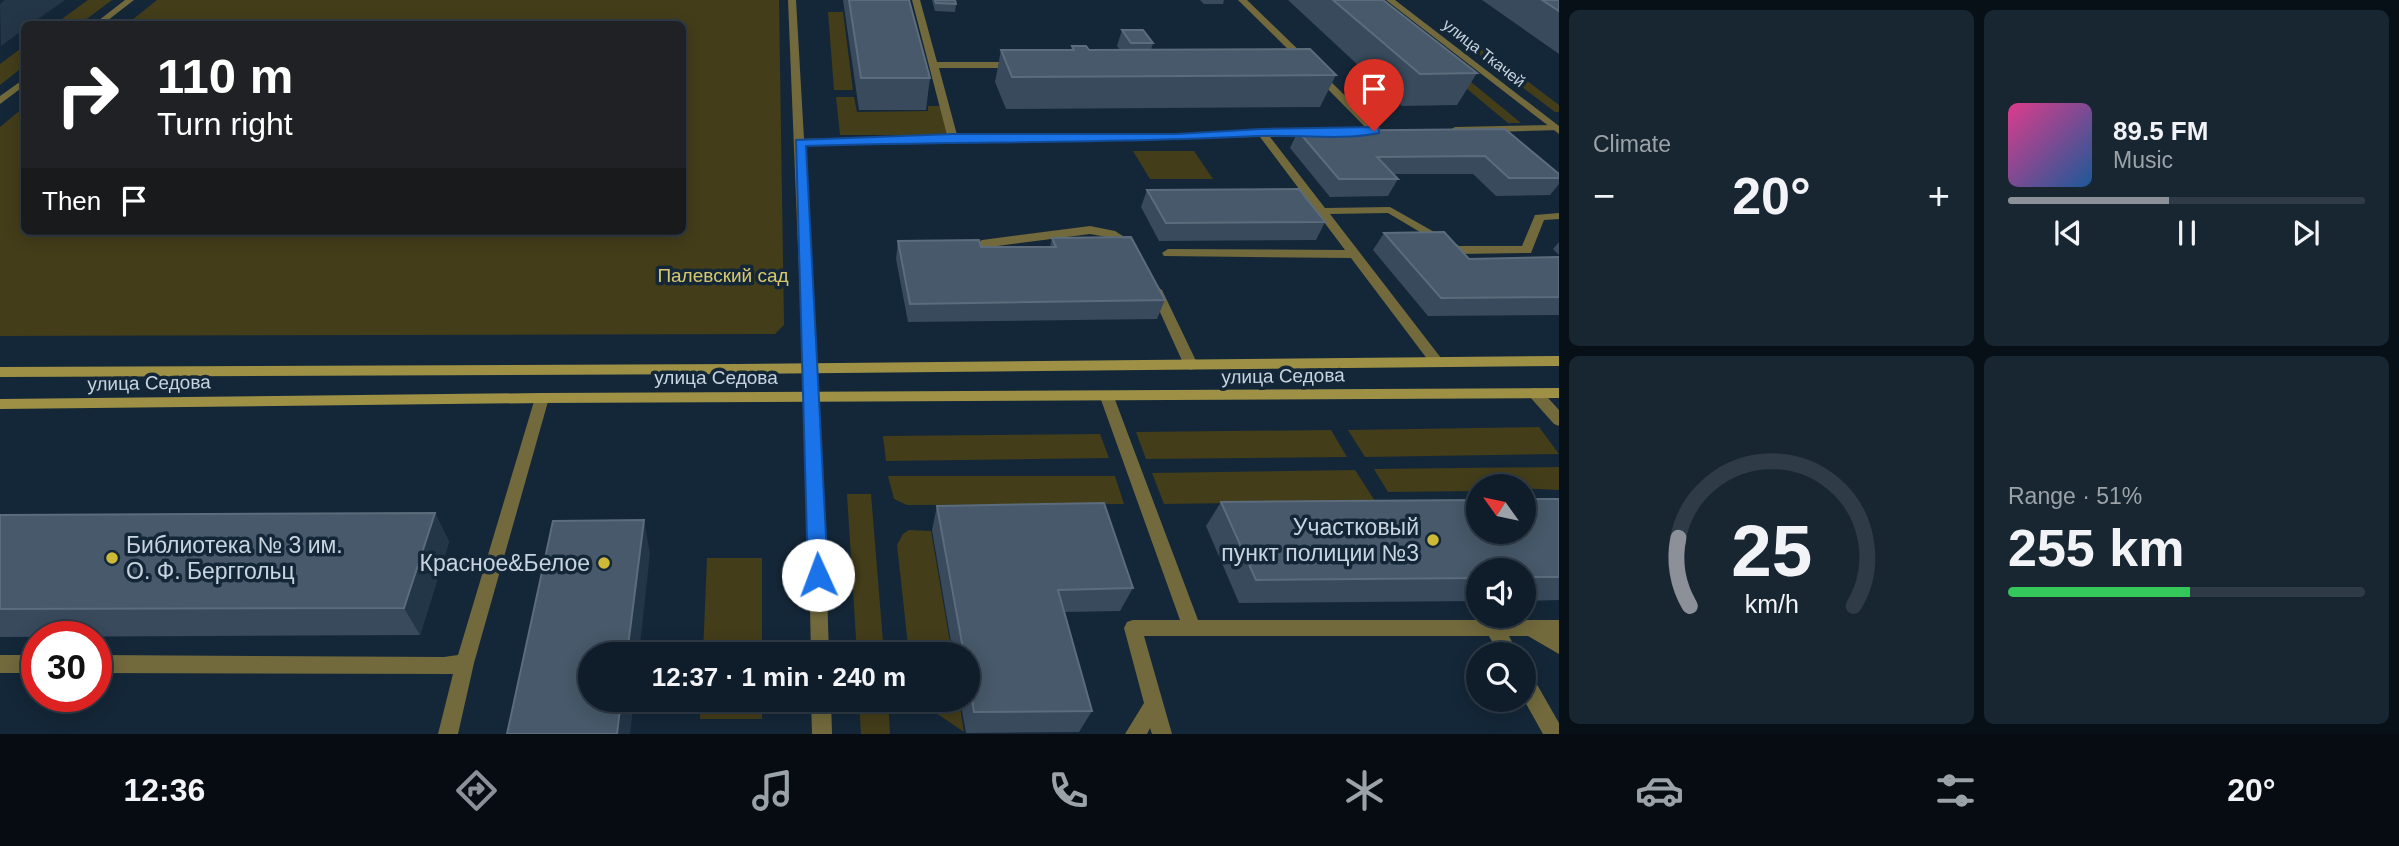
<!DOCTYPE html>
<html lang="en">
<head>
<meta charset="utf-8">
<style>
	:root { --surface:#0f1d2a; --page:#182632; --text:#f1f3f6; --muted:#9ba2a8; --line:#2f3b47; --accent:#8c9099 }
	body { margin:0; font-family:Arial,sans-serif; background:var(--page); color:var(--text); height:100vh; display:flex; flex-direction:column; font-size:26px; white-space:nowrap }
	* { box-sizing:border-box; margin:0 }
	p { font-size:23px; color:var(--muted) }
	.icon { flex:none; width:38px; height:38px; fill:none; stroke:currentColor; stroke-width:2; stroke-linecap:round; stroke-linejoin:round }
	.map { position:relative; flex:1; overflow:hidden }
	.side { display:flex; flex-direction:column; gap:10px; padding:10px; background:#081017; width:840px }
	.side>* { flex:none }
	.guide { position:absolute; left:21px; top:21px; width:665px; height:214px; border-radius:10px; box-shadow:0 4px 18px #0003,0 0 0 2px var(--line); background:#202124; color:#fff; overflow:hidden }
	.needle { width:46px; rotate:303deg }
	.controls { position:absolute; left:1466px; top:474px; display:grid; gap:14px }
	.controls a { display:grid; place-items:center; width:70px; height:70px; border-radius:50%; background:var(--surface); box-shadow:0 4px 18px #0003,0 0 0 2px var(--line); font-size:35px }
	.speed { position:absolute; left:21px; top:621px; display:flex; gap:14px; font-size:35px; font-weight:700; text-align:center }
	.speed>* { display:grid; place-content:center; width:91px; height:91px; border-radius:50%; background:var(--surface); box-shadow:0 4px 18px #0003,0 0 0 2px var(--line); line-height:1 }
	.speed .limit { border:10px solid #d22; background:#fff; color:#111 }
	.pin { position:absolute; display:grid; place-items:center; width:60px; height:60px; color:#fff; margin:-72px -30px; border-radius:50% 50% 50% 0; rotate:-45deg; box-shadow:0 0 7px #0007 }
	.pin .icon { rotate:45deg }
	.me { position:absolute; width:77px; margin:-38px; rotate:358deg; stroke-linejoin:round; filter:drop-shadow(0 0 5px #0008) }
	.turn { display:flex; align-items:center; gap:24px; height:147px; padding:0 21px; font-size:32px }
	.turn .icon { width:91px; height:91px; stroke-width:2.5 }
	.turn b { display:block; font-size:49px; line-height:60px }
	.then { display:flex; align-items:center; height:66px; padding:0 21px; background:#0003; gap:14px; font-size:26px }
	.big { font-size:52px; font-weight:700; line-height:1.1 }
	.side .tile { flex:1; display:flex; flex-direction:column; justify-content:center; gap:10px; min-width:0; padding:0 24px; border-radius:10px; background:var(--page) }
	.side .dial { align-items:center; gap:0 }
	.dial svg { height:182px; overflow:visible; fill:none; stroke:var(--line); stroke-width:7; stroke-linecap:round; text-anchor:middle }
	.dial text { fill:var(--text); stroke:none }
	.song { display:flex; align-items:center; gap:21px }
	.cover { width:84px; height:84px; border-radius:10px; background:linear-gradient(135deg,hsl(330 70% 55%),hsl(210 70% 35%)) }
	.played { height:7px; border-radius:4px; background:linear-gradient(90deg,var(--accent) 45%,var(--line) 45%) }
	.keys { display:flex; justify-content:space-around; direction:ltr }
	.heat { display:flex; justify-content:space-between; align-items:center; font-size:38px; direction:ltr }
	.charge { height:10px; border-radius:5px; background:linear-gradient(90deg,#34c759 51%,var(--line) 0) }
	.side .tiles { flex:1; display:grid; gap:10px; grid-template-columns:repeat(2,1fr) }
	.trip { position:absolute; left:578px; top:642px; width:402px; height:70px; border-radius:35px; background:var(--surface); box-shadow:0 4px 18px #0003,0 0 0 2px var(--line); font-weight:700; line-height:70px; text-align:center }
	.dock { display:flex; height:112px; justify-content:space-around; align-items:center; background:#060c11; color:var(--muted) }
	.dock .icon { width:49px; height:49px }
	.dock .on { color:var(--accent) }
	.dock b { font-size:32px; color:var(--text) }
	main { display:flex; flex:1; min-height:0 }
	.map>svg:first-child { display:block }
</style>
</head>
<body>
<main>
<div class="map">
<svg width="1559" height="734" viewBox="0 0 1559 734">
	<rect width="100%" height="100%" fill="#142738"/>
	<!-- green -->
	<g fill="#433d1a">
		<path d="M88 0H112L80 24H55Z"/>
		<path d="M157 0H779L784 325 775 334 0 336V127L24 107V231H682V24H127Z"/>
		<path d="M828 12H843L853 90H834Z"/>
		<path d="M24 46V66L0 85V64Z"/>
		<path d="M1472 49H1485L1559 105V112H1555Z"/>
		<path d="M1431 59H1443L1521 123H1508Z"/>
		<path d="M836 97H854L857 112 928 111V106H942L951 135H840Z"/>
		<path d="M1133 151H1194L1213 179H1150Z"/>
		<path d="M1539 427 1559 454 1365 457 1348 430Z"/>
		<path d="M1331 430 1347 457 1146 459 1136 432Z"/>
		<path d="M1100 434 1109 458 886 461 883 436Z"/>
		<path d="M1559 467V490L1479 486V491L1388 492 1374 469Z"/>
		<path d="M1355 470 1375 501 1164 504 1152 473Z"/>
		<path d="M888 476H1115L1124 504 907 505 894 499Z"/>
		<path d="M847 494H871L884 654H857Z"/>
		<path d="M909 530 931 531 952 654H909L897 545 903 534Z"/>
		<path d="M707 558H762V654H703Z"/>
		<path d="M701 700H762V719H700Z"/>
		<path d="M859 700H888L890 734H861Z"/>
		<path d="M917 700H959L964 732Z"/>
	</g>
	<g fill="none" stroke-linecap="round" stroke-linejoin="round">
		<!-- service -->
		<g fill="#726a3d" fill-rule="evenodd">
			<path d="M912 0H920L937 62H1014L1019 65 1014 68H939L957 135 1176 134 1257 131 1261 129 1265 131 1315 129 1319 130V134L1270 137 1325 208 1390 207 1459 246H1522L1535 215 1559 213V219L1544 220 1531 253 1457 254 1388 213 1330 214 1441 358 1443 361 1436 366 1431 364 1351 258 1164 256 1162 253 1168 249 1345 250 1260 137 796 144V140L800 139 947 135Z"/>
			<path d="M1238 0H1247L1309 60V64H1303Z"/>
			<path d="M1316 73H1322L1379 129V133H1371L1316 77Z"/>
			<path d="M1555 125 1559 126V130L1455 133 1450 130 1455 127Z"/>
			<path d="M1090 226 1115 231 1137 245 1131 249 1107 237 1090 234 982 248 976 244 982 240Z"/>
			<path d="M1156 286 1162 290 1198 365 1196 368 1191 370 1184 365 1150 290Z"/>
			<path d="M1535 388 1540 389 1559 410V426L1554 424 1530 397 1528 393 1530 389Z"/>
			<path d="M1107 392 1112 393 1114 397 1198 620H1559V654L1528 636H1509L1518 654H1499L1489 636H1144L1172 734H1152L1150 728 1147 734H1125L1144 703 1124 628 1127 622 1133 620H1180L1100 397 1102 393Z"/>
			<path d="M542 393 547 394 549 398 474 663 458 734H438L453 674 96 673V655L444 657 458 655 535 398 537 394Z"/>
			<rect x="0" y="655" width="37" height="18"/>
			<path d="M1524 672 1531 674 1559 723V734H1543L1524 700Z"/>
		</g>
		<!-- minor -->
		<g fill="#726a3d" fill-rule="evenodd">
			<path d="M788 0H796L823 469 829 654H811L807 469Z"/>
			<path d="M1386 0H1395L1559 126V134Z"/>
			<path d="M811 700H831L832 734H812Z"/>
		</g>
		<!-- tertiary -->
		<g fill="#726a3d" fill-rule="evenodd">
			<path d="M125 0H134L103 24H94Z"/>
			<path d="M24 79V86L0 104V96Z"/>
		</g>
		<!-- secondary -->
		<g fill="#9e9145" fill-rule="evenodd">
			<path d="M1559 356V366L738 374 0 377V367L738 364Z"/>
			<path d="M1559 388V398L542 403 0 409V399L542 393Z"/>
		</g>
	</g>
	<!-- wall -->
	<g fill="#384a5c">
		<path d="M843 0H909L930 78 926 110H859Z"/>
		<path d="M932 0H955L956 4 955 12 935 11Z"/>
		<path d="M1200 0H1224L1223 4H1204Z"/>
		<path d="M1288 0H1383L1477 73 1457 105 1402 106Z"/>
		<path d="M1482 0H1559V54Z"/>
		<path d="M1122 30 1153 43 1151 50 1336 75 1320 107 1006 109 995 82 1001 50H1071L1072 46 1089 50H1120L1117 46Z"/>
		<path d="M1505 129 1559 174V184L1550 195 1496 196 1473 174H1394L1398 179 1388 196 1330 197 1290 148 1298 131Z"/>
		<path d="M1147 190 1325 222 1316 240 1159 241 1141 207Z"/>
		<path d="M1384 233 1469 259 1559 257V315L1428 316 1373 250Z"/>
		<path d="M1052 238 1165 300 1157 319 908 322 896 259 898 241 981 247H1050Z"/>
		<path d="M1559 242V255L1553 249Z"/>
		<path d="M1559 499V600L1524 601V570H1479V601L1239 603 1206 526 1221 502Z"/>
		<path d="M937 506 1133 588 1120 611 1065 612 1092 711 1079 732 966 733 960 700H968V654H953L932 530Z"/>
		<path d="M435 513 449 542 420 635 0 637V515Z"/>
	</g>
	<!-- shaded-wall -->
	<g fill="#233648">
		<path d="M5 0H65L31 24H24V29L1 46 0 4Z"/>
		<path d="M435 513 449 542 420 635 404 608Z"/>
		<path d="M644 520 650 554 639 654H627Z"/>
		<path d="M621 700H634L630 734H617Z"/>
	</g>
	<!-- building -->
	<g fill="#47596a" stroke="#5c6c7c" stroke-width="2">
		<path d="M849 0H909L930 78H861Z"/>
		<path d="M935 0H955L956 4 936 3Z"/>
		<path d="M1333 0H1383L1477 73 1420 74Z"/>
		<path d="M1542 0H1559V11Z"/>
		<path d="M1122 30H1143L1153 43H1131Z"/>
		<path d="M1072 46H1086L1089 50 1310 49 1336 75 1012 77 1001 50H1074Z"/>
		<path d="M1505 129 1559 174V178H1509L1485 156 1377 157 1398 179H1339L1298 131Z"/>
		<path d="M1299 189 1325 222 1166 223 1147 190Z"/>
		<path d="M1444 232 1469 259 1559 257V297L1441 298 1384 233Z"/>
		<path d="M1131 237 1165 300 910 304 898 241 979 240 981 247H1056L1052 238Z"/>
		<path d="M1524 499H1559V577H1524V570H1479V578L1256 580 1221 502 1479 500V532H1524Z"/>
		<path d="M1104 503 1133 588 1058 590 1092 711 974 712 968 678V654H964L937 506Z"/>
		<path d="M435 513 404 608 0 609V515Z"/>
		<path d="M644 520 627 654H590V700H621L617 734H507L553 521Z"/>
	</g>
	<!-- route -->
	<path fill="#1a73e8" stroke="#114b97" stroke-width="2" d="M1374 127 1379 128V133C1341 141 1295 134 1257 136 1107 144 956 141 806 146L828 575 825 581 818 584 811 581 808 575 796 140 953 134H1176L1261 129Z"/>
	<!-- markers -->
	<g fill="#ceb837" stroke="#142738" stroke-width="2.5">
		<circle cx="1433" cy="540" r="7"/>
		<circle cx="112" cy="558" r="7"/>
		<circle cx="604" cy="563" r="7"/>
	</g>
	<g text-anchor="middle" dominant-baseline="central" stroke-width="7" stroke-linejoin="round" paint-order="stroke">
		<!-- far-street labels -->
		<g font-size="16" fill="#c8d4df" stroke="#142738">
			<text transform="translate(1484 53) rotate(38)">улица Ткачей</text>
		</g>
		<!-- park labels -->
		<g font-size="19" fill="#d8c86c" stroke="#142738">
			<text x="723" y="275">Палевский сад</text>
		</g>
		<!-- street labels -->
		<g font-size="19" fill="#c8d4df" stroke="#142738">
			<text transform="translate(1283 376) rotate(-1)">улица Седова</text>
			<text x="716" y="377">улица Седова</text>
			<text transform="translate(149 383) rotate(-1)">улица Седова</text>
		</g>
		<!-- near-poi labels -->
		<g font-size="23" fill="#c8d4df" stroke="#142738" text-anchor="end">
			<text x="1419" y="527">Участковый<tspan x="1419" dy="26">пункт полиции №3</tspan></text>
			<text x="126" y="545" text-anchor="start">Библиотека № 3 им.<tspan x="126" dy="26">О. Ф. Берггольц</tspan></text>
			<text x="590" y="563">Красное&amp;Белое</text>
		</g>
	</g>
</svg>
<div class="controls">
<a><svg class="needle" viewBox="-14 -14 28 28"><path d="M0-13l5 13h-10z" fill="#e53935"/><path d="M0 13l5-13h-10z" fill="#9ba2a8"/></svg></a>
<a><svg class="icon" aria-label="sound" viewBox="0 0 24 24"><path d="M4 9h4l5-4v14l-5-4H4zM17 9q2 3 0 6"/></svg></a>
<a><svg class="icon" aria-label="search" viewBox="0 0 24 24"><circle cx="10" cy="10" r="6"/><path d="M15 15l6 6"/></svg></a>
</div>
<div class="speed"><div class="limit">30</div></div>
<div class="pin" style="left:1374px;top:131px;background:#d93025"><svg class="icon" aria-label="arrive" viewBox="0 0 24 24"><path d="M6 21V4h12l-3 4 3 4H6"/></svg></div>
<svg class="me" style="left:818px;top:575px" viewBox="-20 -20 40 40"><circle r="19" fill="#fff"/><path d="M0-13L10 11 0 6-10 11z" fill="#1a73e8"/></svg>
<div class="trip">12:37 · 1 min · 240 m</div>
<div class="guide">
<div class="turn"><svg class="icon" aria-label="right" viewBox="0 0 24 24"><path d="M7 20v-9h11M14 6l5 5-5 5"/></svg><div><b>110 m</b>Turn right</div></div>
<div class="then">Then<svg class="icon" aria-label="arrive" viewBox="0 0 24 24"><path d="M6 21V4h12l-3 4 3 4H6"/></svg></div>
</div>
</div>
<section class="side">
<div class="tiles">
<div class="tile"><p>Climate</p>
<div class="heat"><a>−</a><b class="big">20°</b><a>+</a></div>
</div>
<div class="tile">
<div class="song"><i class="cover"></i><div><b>89.5 FM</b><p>Music</p></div></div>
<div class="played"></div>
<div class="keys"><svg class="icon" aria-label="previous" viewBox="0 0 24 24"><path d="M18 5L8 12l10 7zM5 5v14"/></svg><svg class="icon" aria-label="pause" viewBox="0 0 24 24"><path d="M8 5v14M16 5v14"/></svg><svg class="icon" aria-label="next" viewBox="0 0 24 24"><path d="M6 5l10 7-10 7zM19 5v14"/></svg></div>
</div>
<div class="tile dial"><svg viewBox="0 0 100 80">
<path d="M14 69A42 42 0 1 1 86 69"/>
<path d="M14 69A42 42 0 0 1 9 39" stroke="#8c9099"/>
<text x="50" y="56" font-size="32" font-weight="700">25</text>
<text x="50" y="72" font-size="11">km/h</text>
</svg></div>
<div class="tile"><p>Range · 51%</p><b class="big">255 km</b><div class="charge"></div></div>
</div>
</section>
</main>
<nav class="dock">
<b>12:36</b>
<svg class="icon on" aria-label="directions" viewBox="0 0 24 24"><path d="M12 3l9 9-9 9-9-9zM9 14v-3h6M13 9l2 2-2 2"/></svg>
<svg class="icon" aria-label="music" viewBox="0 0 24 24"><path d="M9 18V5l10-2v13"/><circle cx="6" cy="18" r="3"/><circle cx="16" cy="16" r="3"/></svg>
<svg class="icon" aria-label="phone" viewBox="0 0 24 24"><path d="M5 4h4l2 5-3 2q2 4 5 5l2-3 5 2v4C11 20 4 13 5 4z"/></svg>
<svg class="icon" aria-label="climate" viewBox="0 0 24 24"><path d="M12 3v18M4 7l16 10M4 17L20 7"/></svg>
<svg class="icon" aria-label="car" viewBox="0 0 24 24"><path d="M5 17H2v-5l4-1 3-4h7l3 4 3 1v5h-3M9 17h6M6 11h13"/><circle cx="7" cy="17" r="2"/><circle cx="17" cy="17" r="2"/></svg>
<svg class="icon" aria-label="filters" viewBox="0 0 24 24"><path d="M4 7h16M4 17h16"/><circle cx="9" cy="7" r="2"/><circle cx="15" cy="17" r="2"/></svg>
<b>20°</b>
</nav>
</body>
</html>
